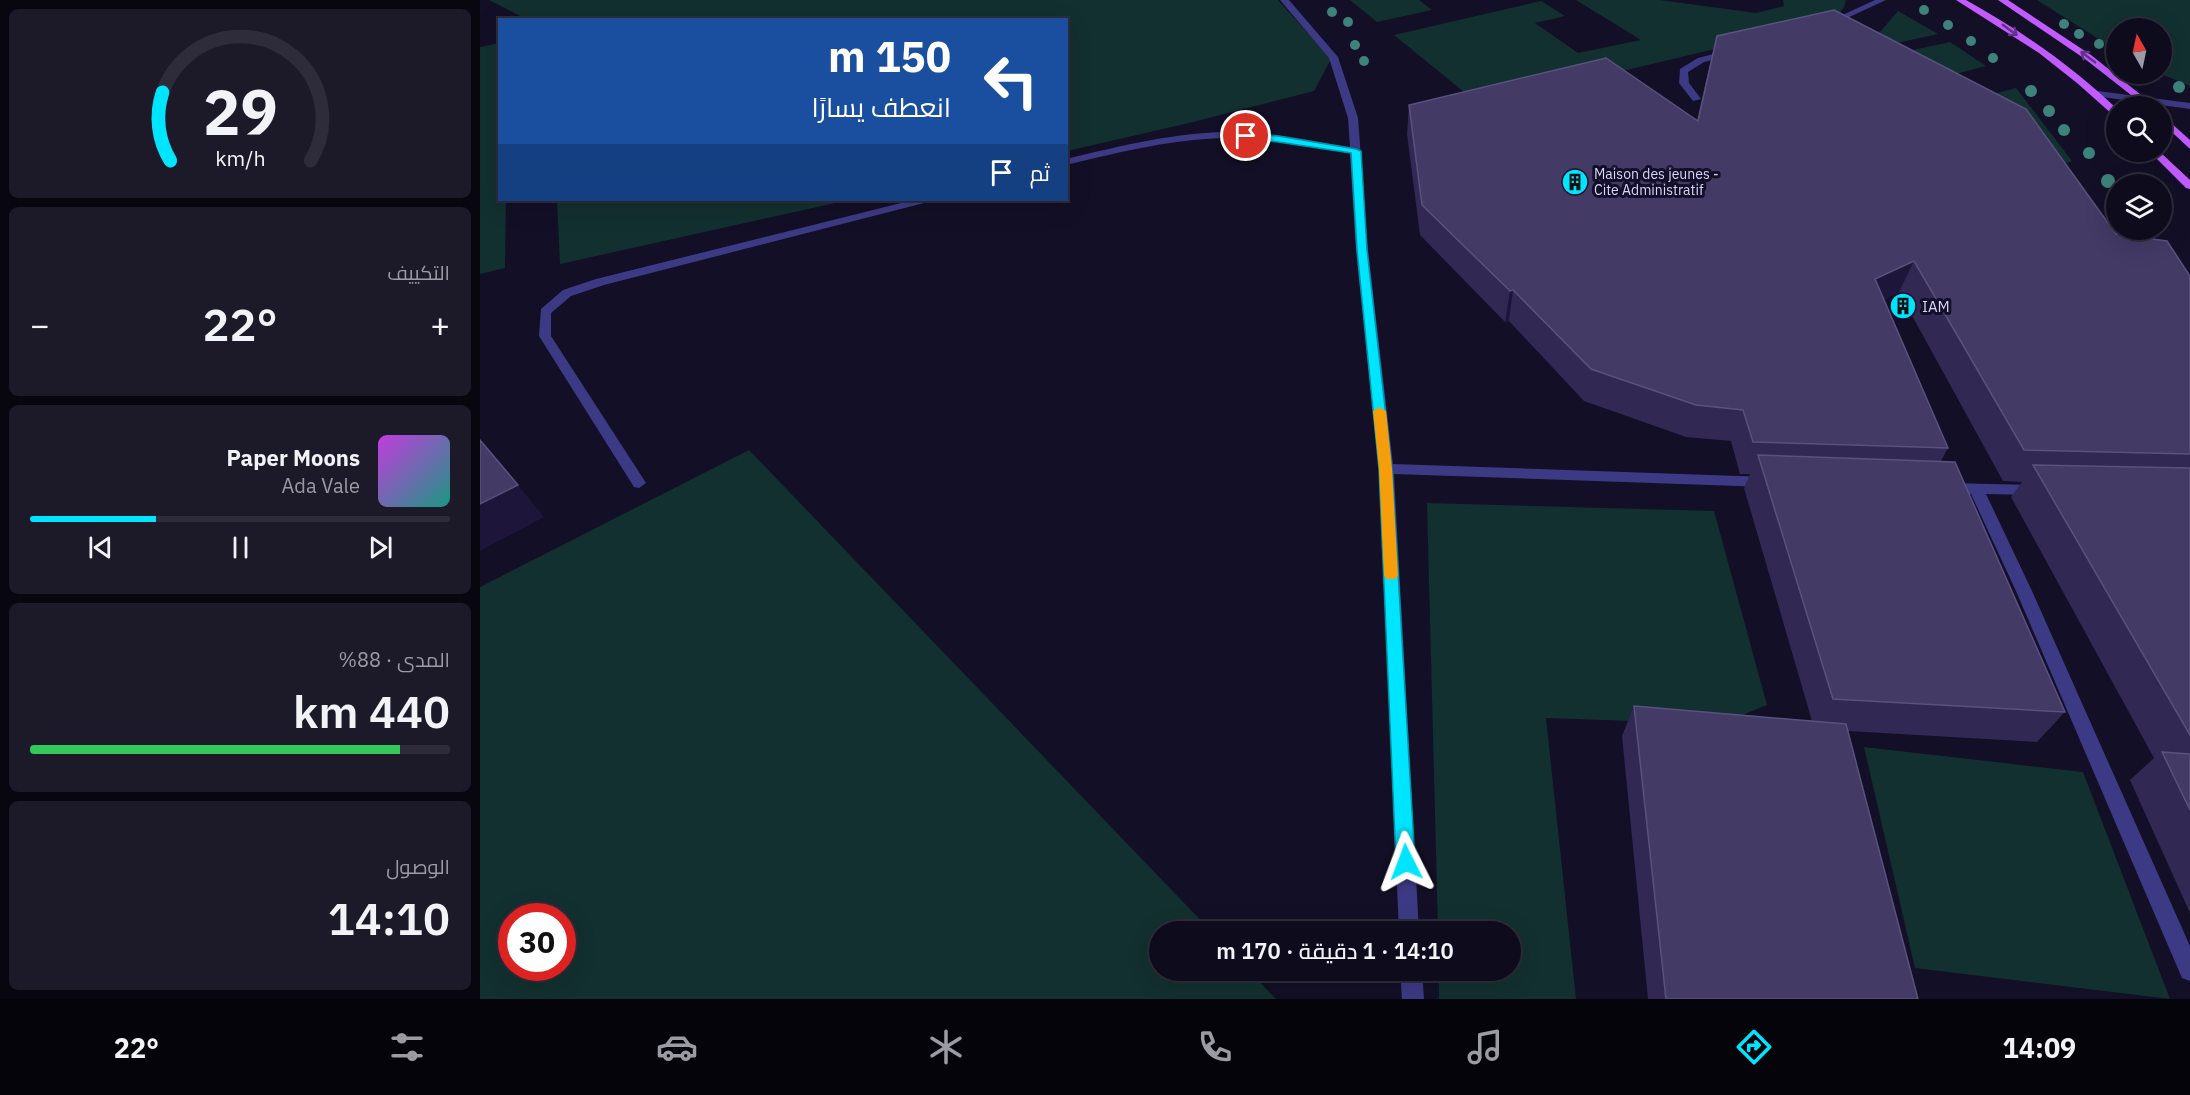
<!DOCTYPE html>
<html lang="ar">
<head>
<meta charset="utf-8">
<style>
	:root { --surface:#0e0b1c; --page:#1c1929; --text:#f1f3f6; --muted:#9b9ba3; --line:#2e2b3b; --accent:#00e5ff }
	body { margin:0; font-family:"IBM Plex Sans",Cairo,sans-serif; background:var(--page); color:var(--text); direction:rtl; height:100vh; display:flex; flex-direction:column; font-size:22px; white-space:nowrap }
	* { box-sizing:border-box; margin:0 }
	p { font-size:20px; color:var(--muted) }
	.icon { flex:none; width:33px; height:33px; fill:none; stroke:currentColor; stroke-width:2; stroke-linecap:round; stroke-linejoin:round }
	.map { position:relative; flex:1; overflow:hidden; direction:ltr }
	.sheet { display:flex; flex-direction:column; gap:9px; padding:9px; background:#08060f; width:480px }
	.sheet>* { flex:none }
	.top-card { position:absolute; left:18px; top:18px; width:570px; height:183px; border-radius:0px; box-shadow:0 6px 24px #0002,0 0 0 2px var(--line); direction:rtl; background:#1a4fa0; color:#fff; overflow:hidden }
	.needle { width:39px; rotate:351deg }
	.controls { position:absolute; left:1626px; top:18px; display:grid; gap:12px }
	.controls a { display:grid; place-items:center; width:66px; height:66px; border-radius:50%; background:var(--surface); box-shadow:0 6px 24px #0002,0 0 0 2px var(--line); font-size:30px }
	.speed { position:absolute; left:18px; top:903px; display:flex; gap:12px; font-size:30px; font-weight:700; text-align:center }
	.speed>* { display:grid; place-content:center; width:78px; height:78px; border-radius:50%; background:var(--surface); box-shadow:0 6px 24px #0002,0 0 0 2px var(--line); line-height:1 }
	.speed .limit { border:9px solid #d22; background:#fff; color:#111 }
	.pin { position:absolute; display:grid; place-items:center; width:51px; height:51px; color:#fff; margin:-26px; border:3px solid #fff; border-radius:50%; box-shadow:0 2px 6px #0007 }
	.me { position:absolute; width:66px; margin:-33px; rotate:357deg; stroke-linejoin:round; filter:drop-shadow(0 0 4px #0008) }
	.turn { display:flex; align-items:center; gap:21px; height:126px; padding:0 18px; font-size:27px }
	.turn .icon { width:78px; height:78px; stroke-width:2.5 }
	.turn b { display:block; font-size:42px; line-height:51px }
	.then { display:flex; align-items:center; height:57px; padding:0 18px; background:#0003; gap:12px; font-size:22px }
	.big { font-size:45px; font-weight:600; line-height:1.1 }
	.sheet .card { flex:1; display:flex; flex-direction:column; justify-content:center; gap:9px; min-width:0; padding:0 21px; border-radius:9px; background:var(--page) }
	.sheet .dial { align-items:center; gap:0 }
	.dial svg { height:156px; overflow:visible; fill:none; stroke:var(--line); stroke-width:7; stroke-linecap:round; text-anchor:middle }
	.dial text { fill:var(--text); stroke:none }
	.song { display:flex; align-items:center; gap:18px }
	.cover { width:72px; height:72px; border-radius:9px; background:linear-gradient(135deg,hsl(290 70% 55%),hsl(170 70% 35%)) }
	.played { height:6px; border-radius:3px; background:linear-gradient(90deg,var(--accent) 30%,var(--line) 30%) }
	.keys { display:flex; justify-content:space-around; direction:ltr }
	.heat { display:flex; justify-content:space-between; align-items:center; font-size:33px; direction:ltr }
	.charge { height:9px; border-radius:4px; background:linear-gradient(90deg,#34c759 88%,var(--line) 0) }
	.trip { position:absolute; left:669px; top:921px; width:372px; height:60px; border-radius:30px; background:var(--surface); box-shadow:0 6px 24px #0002,0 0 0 2px var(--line); font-weight:600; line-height:60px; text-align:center; direction:rtl }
	.dock { display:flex; height:96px; justify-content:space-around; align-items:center; background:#06040b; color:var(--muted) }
	.dock .icon { width:42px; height:42px }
	.dock .on { color:var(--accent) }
	.dock b { font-size:27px; color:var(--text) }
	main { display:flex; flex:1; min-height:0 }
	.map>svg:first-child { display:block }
</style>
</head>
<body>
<main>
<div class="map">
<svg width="1710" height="999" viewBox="0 0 1710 999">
	<rect width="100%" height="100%" fill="#130f26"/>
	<!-- green -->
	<g fill="#12302f" fill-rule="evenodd">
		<path d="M9 0H798L851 59 834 91 709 123 587 151 586 20H48Z"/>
		<path d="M870 0H939L952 10 897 22Z"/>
		<path d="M1096 0H1180L1276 13 1304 6 1303 0H1366L1364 7 1359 14 1239 48 1000 105 914 35 1061 1 1085 16 1055 23 1098 53 1161 40Z"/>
		<path d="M1557 0H1710V86L1681 74 1682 28H1636V50Z"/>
		<path d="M1418 11 1458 34 1399 47 1383 38 1401 31Z"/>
		<path d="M1470 42 1506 66 1460 78 1415 54Z"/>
		<path d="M19 43 20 200H26L25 268 0 274V47Z"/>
		<path d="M1536 88 1592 161 1569 170 1498 98Z"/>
		<path d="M77 200H369L80 264Z"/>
		<path d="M269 450 731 931 680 932V970L769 971 796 999H0V587ZM32 916H82V968H32Z"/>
		<path d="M947 503 1234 511 1287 705 1240 724 1066 718 1096 999H959V971L1030 970V932L958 931Z"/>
		<path d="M1384 747 1603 772 1690 999 1435 968Z"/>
	</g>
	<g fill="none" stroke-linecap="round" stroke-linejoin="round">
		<!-- minor -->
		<g fill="#3d3a85" fill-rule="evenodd">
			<path d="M800 0H809L858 57 878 118 888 250 913 464 1287 477 1294 482 1287 487 914 474 939 932H919L899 469 876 250 870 153C835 148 800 140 765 138 704 136 645 151 586 165V159C645 145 704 130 764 132 800 133 835 142 870 147L868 118 849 58Z"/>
			<path d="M1395 0H1406L1350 26 1343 24Z"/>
			<path d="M1249 50 1254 53 1252 55 1224 62 1208 72 1209 83 1221 99 1213 101 1199 83 1200 69 1218 58Z"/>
			<path d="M1618 91 1710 103V109L1615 96 1613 94Z"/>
			<path d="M433 200H450L448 202 124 285 91 296 71 313V336L166 483 159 488 154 487 59 336 61 309 83 290 116 279Z"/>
			<path d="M1467 483 1557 485 1562 486 1564 490 1562 494 1557 495 1506 494 1552 591 1710 946V981L1702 978 1536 591 1491 494 1462 492 1460 488 1462 484Z"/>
			<path d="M920 970H942L944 999H922Z"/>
		</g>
		<!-- major -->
		<g fill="#c25bff" fill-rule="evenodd">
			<path d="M1476 0H1486C1540 30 1591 65 1636 108V116L1633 115 1597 83 1559 53Z"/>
			<path d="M1518 0H1528L1611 55 1675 106H1665L1605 59Z"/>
			<path d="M1682 115 1710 140V149L1682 123Z"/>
			<path d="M1670 152H1680L1710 180V189L1706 188Z"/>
		</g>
	</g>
	<!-- trees -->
	<g fill="#3d827b">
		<circle cx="1444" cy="10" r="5"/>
		<circle cx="852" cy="12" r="5"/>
		<circle cx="868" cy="22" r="5"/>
		<circle cx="1584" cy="24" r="5"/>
		<circle cx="1468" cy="25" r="5"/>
		<circle cx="1599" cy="34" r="5"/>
		<circle cx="1491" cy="41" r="5"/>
		<circle cx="1619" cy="44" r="5"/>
		<circle cx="875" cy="45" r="5"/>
		<circle cx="1513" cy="58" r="5"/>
		<circle cx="884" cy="61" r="5"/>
		<circle cx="1699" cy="87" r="6"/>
		<circle cx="1551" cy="91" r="6"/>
		<circle cx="1569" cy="111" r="6"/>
		<circle cx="1584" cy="130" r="6"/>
		<circle cx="1609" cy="153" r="6"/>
		<circle cx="1628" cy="181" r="7"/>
	</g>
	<!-- wall -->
	<path fill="#312854" d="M1237 36 1636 234 1710 276V913L1650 780 1674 758 1531 497 1542 482 1523 481 1419 292 1403 300 1468 448 1461 461 1585 712 1557 742 1368 731 1438 999H1168L1142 736 1154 706 1332 721 1264 488 1270 474H1260L1251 441 1206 437 1104 401 1029 321 1025 322 940 235 927 134 929 105 1217 120 1230 64Z"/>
	<!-- shaded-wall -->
	<g fill="#1d163a">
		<path d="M1434 261 1419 292 1381 310 1395 279Z"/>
		<path d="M1033 290 1029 321 1025 322 1030 291Z"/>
		<path d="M38 485 64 517 0 551V504Z"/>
	</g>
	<!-- building -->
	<g fill="#433a66" stroke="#5a527e" stroke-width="1.5">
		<path d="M1354 10 1546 109 1636 234 1687 241 1710 276V454L1544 450 1434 261 1395 279 1468 448 1273 442 1263 410 1216 405 1111 369 1033 290 1030 291 942 205 929 105 1126 58 1218 121 1237 36Z"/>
		<path d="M0 440 38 485 0 504Z"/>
		<path d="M1278 455 1475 462 1585 712 1353 699Z"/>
		<path d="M1553 465 1710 468V735Z"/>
		<path d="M1154 706 1366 724 1438 999H1186Z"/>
		<path d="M1682 752 1710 754V810Z"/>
	</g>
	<!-- one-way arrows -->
	<defs><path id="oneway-shaft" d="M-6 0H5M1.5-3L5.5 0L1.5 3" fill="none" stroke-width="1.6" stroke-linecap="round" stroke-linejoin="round" transform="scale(1.5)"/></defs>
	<g stroke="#623188">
		<use href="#oneway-shaft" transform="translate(1530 30) rotate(36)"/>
		<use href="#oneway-shaft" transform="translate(1608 57) rotate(-143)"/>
	</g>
	<!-- route -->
	<path fill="#00e5ff" stroke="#0095a6" stroke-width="1.5" d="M763 134 798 136 876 149 881 151 887 250 912 469 935 862 932 868 926 871 919 868 916 862 899 469 877 250 871 153 798 142 766 139 762 136Z"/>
	<!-- slow -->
	<path fill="#f59e0b" d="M899 407 906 411 912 469 918 575 916 579H906L904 575 899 469 893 411Z"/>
	<!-- icons -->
	<defs>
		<symbol id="building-disc" viewBox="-11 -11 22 22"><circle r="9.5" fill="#00e5ff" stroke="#130f26"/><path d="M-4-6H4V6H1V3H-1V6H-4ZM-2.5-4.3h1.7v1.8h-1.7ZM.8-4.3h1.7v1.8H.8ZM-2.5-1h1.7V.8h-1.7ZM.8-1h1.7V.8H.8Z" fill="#111"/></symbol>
	</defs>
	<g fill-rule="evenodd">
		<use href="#building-disc" x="1080" y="167" width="30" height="30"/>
		<use href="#building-disc" x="1408" y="291" width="30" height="30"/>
	</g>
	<g text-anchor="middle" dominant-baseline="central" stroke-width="6" stroke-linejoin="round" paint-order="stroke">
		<!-- far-poi labels -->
		<g font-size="14" fill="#d9d4ff" stroke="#130f26" text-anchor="start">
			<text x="1114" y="174">Maison des jeunes -<tspan x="1114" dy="16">Cite Administratif</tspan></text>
		</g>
		<!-- poi labels -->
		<g font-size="15" fill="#d9d4ff" stroke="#130f26" text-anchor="start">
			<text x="1442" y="306">IAM</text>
		</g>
	</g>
</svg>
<div class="controls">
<a><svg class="needle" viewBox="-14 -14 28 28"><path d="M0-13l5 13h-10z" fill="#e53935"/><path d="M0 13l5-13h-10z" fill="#9b9ba3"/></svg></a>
<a><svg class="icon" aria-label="search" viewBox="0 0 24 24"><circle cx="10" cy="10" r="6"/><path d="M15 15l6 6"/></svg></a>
<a><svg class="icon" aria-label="layers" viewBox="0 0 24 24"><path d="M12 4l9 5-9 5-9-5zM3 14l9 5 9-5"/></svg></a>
</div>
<div class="speed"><div class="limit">30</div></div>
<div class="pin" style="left:766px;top:136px;background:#d93025"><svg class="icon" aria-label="arrive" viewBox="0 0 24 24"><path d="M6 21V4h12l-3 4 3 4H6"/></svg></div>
<svg class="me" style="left:926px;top:862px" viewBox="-20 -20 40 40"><path d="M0-17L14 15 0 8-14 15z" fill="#00e5ff" stroke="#fff" stroke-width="4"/></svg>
<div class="trip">14:10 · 1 دقيقة · 170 m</div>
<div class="top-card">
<div class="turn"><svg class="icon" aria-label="left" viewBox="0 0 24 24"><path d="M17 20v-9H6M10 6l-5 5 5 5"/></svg><div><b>150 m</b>انعطف يسارًا</div></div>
<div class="then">ثم<svg class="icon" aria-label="arrive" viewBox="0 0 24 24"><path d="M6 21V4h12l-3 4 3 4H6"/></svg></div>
</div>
</div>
<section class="sheet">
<div class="card dial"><svg viewBox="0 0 100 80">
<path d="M14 69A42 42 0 1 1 86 69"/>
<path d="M14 69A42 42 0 0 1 10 34" stroke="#00e5ff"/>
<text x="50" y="56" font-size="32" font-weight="700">29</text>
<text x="50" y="72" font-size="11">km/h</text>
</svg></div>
<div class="card"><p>التكييف</p>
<div class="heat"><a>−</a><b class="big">22°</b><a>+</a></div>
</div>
<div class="card">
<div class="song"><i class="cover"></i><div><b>Paper Moons</b><p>Ada Vale</p></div></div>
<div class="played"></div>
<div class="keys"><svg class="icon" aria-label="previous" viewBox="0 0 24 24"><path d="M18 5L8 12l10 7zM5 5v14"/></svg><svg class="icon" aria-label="pause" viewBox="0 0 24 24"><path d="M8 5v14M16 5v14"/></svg><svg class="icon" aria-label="next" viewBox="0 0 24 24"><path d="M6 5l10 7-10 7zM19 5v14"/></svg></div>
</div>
<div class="card"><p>المدى · 88%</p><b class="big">440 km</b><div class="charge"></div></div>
<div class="card"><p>الوصول</p><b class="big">14:10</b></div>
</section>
</main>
<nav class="dock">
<b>14:09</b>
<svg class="icon on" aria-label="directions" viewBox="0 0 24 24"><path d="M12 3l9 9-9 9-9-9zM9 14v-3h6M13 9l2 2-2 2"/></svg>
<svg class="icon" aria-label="music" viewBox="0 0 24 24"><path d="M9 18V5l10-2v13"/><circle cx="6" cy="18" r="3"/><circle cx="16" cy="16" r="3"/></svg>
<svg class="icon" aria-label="phone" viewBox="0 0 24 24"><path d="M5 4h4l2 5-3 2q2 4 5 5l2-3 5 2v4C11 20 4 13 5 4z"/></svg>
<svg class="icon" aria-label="climate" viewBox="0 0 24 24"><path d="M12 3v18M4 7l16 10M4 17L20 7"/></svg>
<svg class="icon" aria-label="car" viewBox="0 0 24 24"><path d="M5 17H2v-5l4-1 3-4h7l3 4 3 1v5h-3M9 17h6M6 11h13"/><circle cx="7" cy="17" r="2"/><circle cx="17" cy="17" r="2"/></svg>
<svg class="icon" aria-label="filters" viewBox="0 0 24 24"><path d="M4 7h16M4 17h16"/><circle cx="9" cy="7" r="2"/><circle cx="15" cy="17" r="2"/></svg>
<b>22°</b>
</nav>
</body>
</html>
